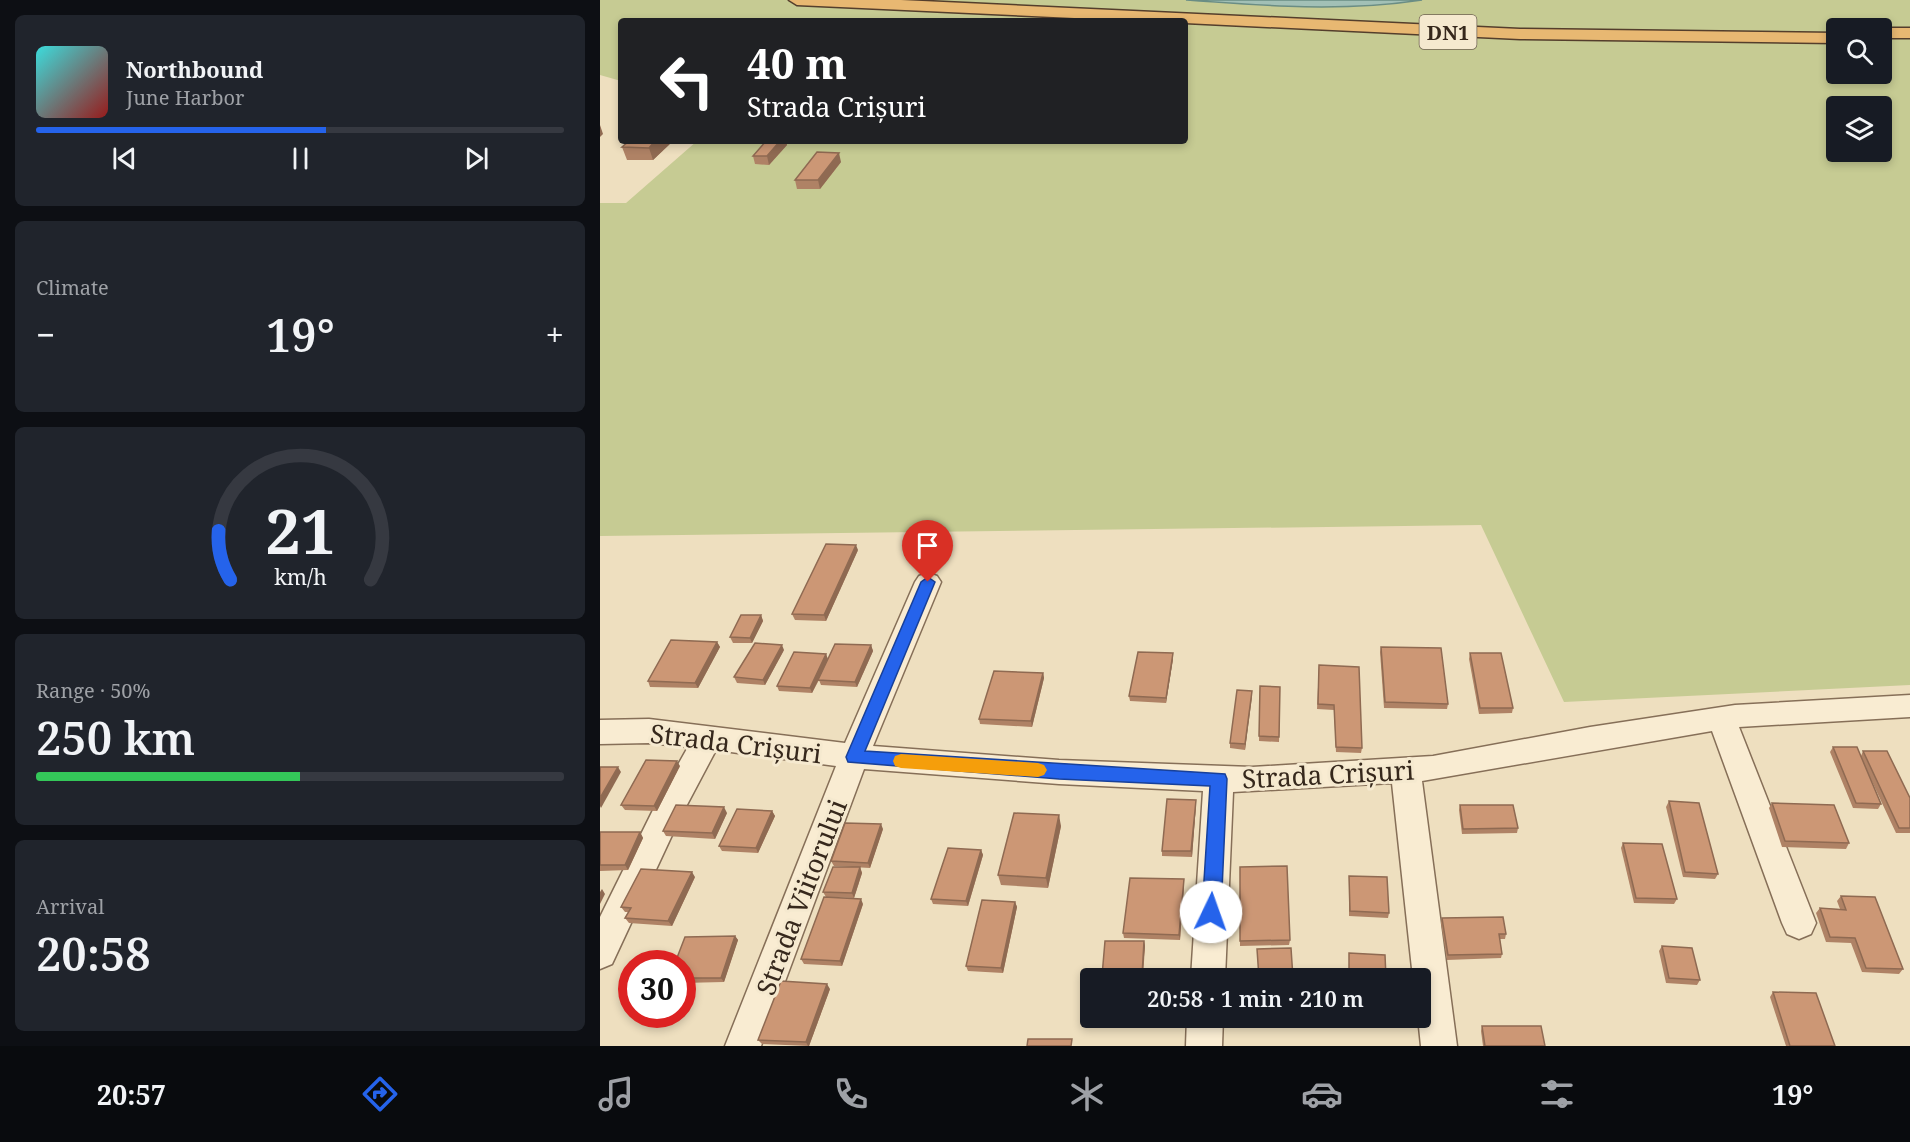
<!DOCTYPE html>
<html lang="en">
<head>
<meta charset="utf-8">
<style>
	:root { --surface:#171b24; --page:#20242c; --text:#f1f3f6; --muted:#9ea1a6; --line:#363941; --accent:#2563eb }
	body { margin:0; font-family:"Noto Serif",serif; background:var(--page); color:var(--text); height:100vh; display:flex; flex-direction:column; font-size:22px; white-space:nowrap }
	* { box-sizing:border-box; margin:0 }
	p { font-size:20px; color:var(--muted) }
	.icon { flex:none; width:33px; height:33px; fill:none; stroke:currentColor; stroke-width:2; stroke-linecap:round; stroke-linejoin:round }
	.map { position:relative; flex:1; overflow:hidden }
	.panel { display:flex; flex-direction:column; gap:15px; padding:15px; background:#0d0f14; width:600px }
	.panel>* { flex:none }
	.top-card { position:absolute; left:18px; top:18px; width:570px; height:126px; border-radius:6px; box-shadow:0 3px 9px #0003; background:#202124; color:#fff; overflow:hidden }
	.buttons { position:absolute; left:1226px; top:18px; display:grid; gap:12px }
	.buttons a { display:grid; place-items:center; width:66px; height:66px; border-radius:6px; background:var(--surface); box-shadow:0 3px 9px #0003; font-size:30px }
	.speed { position:absolute; left:18px; top:950px; display:flex; gap:12px; font-size:30px; font-weight:700; text-align:center }
	.speed>* { display:grid; place-content:center; width:78px; height:78px; border-radius:50%; background:var(--surface); box-shadow:0 3px 9px #0003; line-height:1 }
	.speed .limit { border:9px solid #d22; background:#fff; color:#111 }
	.pin { position:absolute; display:grid; place-items:center; width:51px; height:51px; color:#fff; margin:-62px -26px; border-radius:50% 50% 50% 0; rotate:-45deg; box-shadow:0 0 6px #0007 }
	.pin .icon { rotate:45deg }
	.me { position:absolute; width:66px; margin:-33px; rotate:3deg; stroke-linejoin:round; filter:drop-shadow(0 0 4px #0008) }
	.turn { display:flex; align-items:center; gap:21px; height:126px; padding:0 30px; font-size:27px }
	.turn .icon { width:78px; height:78px; stroke-width:2.5 }
	.turn b { display:block; font-size:42px; line-height:51px }
	.big { font-size:45px; font-weight:600; line-height:1.1 }
	.panel .widget { flex:1; display:flex; flex-direction:column; justify-content:center; gap:9px; min-width:0; padding:0 21px; border-radius:9px; background:var(--page) }
	.panel .dial { align-items:center; gap:0 }
	.dial svg { height:156px; overflow:visible; fill:none; stroke:var(--line); stroke-width:7; stroke-linecap:round; text-anchor:middle }
	.dial text { fill:var(--text); stroke:none }
	.song { display:flex; align-items:center; gap:18px }
	.cover { width:72px; height:72px; border-radius:9px; background:linear-gradient(135deg,hsl(180 70% 55%),hsl(0 70% 35%)) }
	.played { height:6px; border-radius:3px; background:linear-gradient(90deg,var(--accent) 55%,var(--line) 55%) }
	.keys { display:flex; justify-content:space-around; direction:ltr }
	.heat { display:flex; justify-content:space-between; align-items:center; font-size:33px; direction:ltr }
	.charge { height:9px; border-radius:4px; background:linear-gradient(90deg,#34c759 50%,var(--line) 0) }
	.trip { position:absolute; left:480px; top:968px; width:351px; height:60px; border-radius:6px; background:var(--surface); box-shadow:0 3px 9px #0003; font-weight:600; line-height:60px; text-align:center }
	.menu { display:flex; height:96px; justify-content:space-around; align-items:center; background:#090b0e; color:var(--muted) }
	.menu .icon { width:42px; height:42px }
	.menu .selected { color:var(--accent) }
	.menu b { font-size:27px; color:var(--text) }
	main { display:flex; flex:1; min-height:0 }
	.map>svg:first-child { display:block }
</style>
</head>
<body>
<main>
<section class="panel">
<div class="widget">
<div class="song"><i class="cover"></i><div><b>Northbound</b><p>June Harbor</p></div></div>
<div class="played"></div>
<div class="keys"><svg class="icon" aria-label="previous" viewBox="0 0 24 24"><path d="M18 5L8 12l10 7zM5 5v14"/></svg><svg class="icon" aria-label="pause" viewBox="0 0 24 24"><path d="M8 5v14M16 5v14"/></svg><svg class="icon" aria-label="next" viewBox="0 0 24 24"><path d="M6 5l10 7-10 7zM19 5v14"/></svg></div>
</div>
<div class="widget"><p>Climate</p>
<div class="heat"><a>−</a><b class="big">19°</b><a>+</a></div>
</div>
<div class="widget dial"><svg viewBox="0 0 100 80">
<path d="M14 69A42 42 0 1 1 86 69"/>
<path d="M14 69A42 42 0 0 1 8 44" stroke="#2563eb"/>
<text x="50" y="56" font-size="32" font-weight="700">21</text>
<text x="50" y="72" font-size="11">km/h</text>
</svg></div>
<div class="widget"><p>Range · 50%</p><b class="big">250 km</b><div class="charge"></div></div>
<div class="widget"><p>Arrival</p><b class="big">20:58</b></div>
</section>
<div class="map">
<svg width="1310" height="1046" viewBox="0 0 1310 1046">
	<rect width="100%" height="100%" fill="#eedfbf"/>
	<!-- green -->
	<path fill="#c6cb93" fill-rule="evenodd" d="M0 0H586C664 6 744 12 822 0H1310V685L964 702 881 525 0 536V203H26L97 141H585V21H21V81L0 75ZM1236 28H1281V74H1236ZM1236 106H1281V152H1236Z"/>
	<!-- water -->
	<path fill="#a2c0b6" stroke="#6a8d84" stroke-width="1.5" d="M586 0H822C743 12 665 6 586 0Z"/>
	<g fill="none" stroke-linecap="round" stroke-linejoin="round">
		<defs>
			<g id="minor">
				<path d="M328 573 337 576 341 582 273 746 459 760 652 767 833 756 990 727 1135 705 1310 695V717L1139 727 1216 923 1211 934 1199 939 1187 934 1182 923 1112 731 822 781 857 1046H821L818 1017H820V978H813L792 783 633 792 625 978H591L603 791 459 784 264 769 161 1046H125L236 766 116 750 80 818 12 964 0 969V917L57 802 88 747 49 743 0 744V720L49 719 245 743 315 582 319 576Z"/>
				<path d="M587 1017H623L622 1046H586Z"/>
			</g>
			<g id="trunk">
				<path d="M189 0H301L920 29 1236 33V43L920 39 585 23V21H538L197 5Z"/>
				<path d="M1278 28H1310V38H1281V28Z"/>
			</g>
		</defs>
		<!-- minor casing -->
		<use href="#minor" stroke="#866f58" stroke-width="3"/>
		<!-- trunk casing -->
		<use href="#trunk" stroke="#543e2c" stroke-width="3"/>
		<!-- minor -->
		<use href="#minor" fill="#f9ecd2" fill-rule="evenodd"/>
		<!-- trunk -->
		<use href="#trunk" fill="#e8b872" fill-rule="evenodd"/>
	</g>
	<!-- wall -->
	<g fill="#af8265">
		<path d="M73 141 53 160H27L22 147Z"/>
		<path d="M166 141H186L187 145 169 165 155 164 153 156Z"/>
		<path d="M241 162 220 189H197L195 180Z"/>
		<path d="M258 550 226 621 195 620 192 614Z"/>
		<path d="M161 615 163 621 152 643H133L130 637Z"/>
		<path d="M117 642 120 647 98 688 50 687 48 681Z"/>
		<path d="M271 645 273 651 257 687 221 685 219 680 212 693 179 691 177 686 226 654 228 659Z"/>
		<path d="M781 647 848 704 847 709 784 708 780 652Z"/>
		<path d="M184 650 165 685 137 683 134 677Z"/>
		<path d="M870 653 913 708 912 713 879 714 869 659Z"/>
		<path d="M573 659 566 703 530 701 529 696Z"/>
		<path d="M719 665 762 748 761 753 736 752 734 710 717 709Z"/>
		<path d="M443 673 444 678 432 727 380 724 379 719Z"/>
		<path d="M660 686 680 687 679 742 659 741Z"/>
		<path d="M652 691 645 750 630 748V743Z"/>
		<path d="M1233 747 1261 756 1263 751 1310 798V833H1296L1268 773 1281 804 1278 809 1253 808 1230 752Z"/>
		<path d="M80 766 57 811 25 810 21 805Z"/>
		<path d="M1069 801 1118 874 1115 879 1083 877 1066 807Z"/>
		<path d="M1172 803 1249 843 1246 849 1182 847 1169 808Z"/>
		<path d="M596 805 592 857 562 856V851Z"/>
		<path d="M860 805 918 828 917 833 862 834 859 810Z"/>
		<path d="M172 811 175 816 158 853 122 851 119 846Z"/>
		<path d="M127 813 115 839 66 836 63 831Z"/>
		<path d="M461 826 448 888 401 885 398 875Z"/>
		<path d="M283 829 270 868 234 866 231 861Z"/>
		<path d="M0 832H40L43 838 28 870 0 871Z"/>
		<path d="M1023 843 1077 899 1074 904 1034 903 1021 848Z"/>
		<path d="M381 850 383 855 368 906 333 904 331 899Z"/>
		<path d="M260 867 262 873 254 898 226 897 223 892Z"/>
		<path d="M640 867 690 940 689 945 640 946Z"/>
		<path d="M749 876 789 913 788 918 749 916Z"/>
		<path d="M95 877 72 926 29 923 25 918 28 912H25L21 907Z"/>
		<path d="M584 879V884L580 940 524 938 523 933Z"/>
		<path d="M1241 896 1303 969 1299 974 1262 972 1251 943 1226 942 1216 913 1220 908 1240 909 1237 901Z"/>
		<path d="M415 902 417 907 403 973 368 971 366 966Z"/>
		<path d="M263 904 242 966 204 964 201 959Z"/>
		<path d="M842 918 906 934 905 939H900L902 954 901 958 847 960 841 923Z"/>
		<path d="M135 936 138 940 124 982 82 983V963Z"/>
		<path d="M544 941 545 946 543 978H502V976Z"/>
		<path d="M1062 946 1100 980 1097 985 1066 983 1059 951Z"/>
		<path d="M230 989 209 1046 162 1044 158 1040Z"/>
		<path d="M1173 992 1235 1046H1186L1170 997Z"/>
		<path d="M882 1026 945 1046H883L881 1031Z"/>
	</g>
	<!-- shaded-wall -->
	<g fill="#8f6a52">
		<path d="M0 125 3 134 0 137Z"/>
		<path d="M55 141H73L53 160 49 148Z"/>
		<path d="M180 141H186L187 145 169 165 167 156Z"/>
		<path d="M239 153 241 162 220 189 218 180Z"/>
		<path d="M256 545 258 550 226 621 224 615Z"/>
		<path d="M161 615 163 621 152 643 150 638Z"/>
		<path d="M117 642 120 647 98 688 95 683Z"/>
		<path d="M182 645 184 650 165 685 163 680Z"/>
		<path d="M271 645 273 651 257 687 255 682Z"/>
		<path d="M573 653V659L566 703V698Z"/>
		<path d="M226 654 228 660 212 693 210 688Z"/>
		<path d="M443 673 444 678 432 727 431 721Z"/>
		<path d="M652 691V697L645 750V744Z"/>
		<path d="M77 761 80 766 57 811 54 806Z"/>
		<path d="M18 767 21 772 1 808 0 806V798Z"/>
		<path d="M596 800V805L592 857 591 851Z"/>
		<path d="M124 807 127 813 115 839 112 833Z"/>
		<path d="M172 811 175 816 158 853 156 848Z"/>
		<path d="M459 815 461 826 448 888 446 878Z"/>
		<path d="M281 824 283 829 270 868 268 863Z"/>
		<path d="M40 832 43 838 28 870 25 865Z"/>
		<path d="M381 850 383 855 368 906 366 901Z"/>
		<path d="M260 867 262 873 254 898 252 893Z"/>
		<path d="M92 872 95 877 72 926 68 921Z"/>
		<path d="M584 879V884L580 940 579 935Z"/>
		<path d="M2 889 5 894 0 904V892Z"/>
		<path d="M261 899 263 904 242 966 240 961Z"/>
		<path d="M415 902 417 907 403 973 401 968Z"/>
		<path d="M135 936 138 940 124 982 121 978Z"/>
		<path d="M544 941 545 946 542 978V976Z"/>
		<path d="M227 984 230 989 209 1046H208L206 1042Z"/>
	</g>
	<!-- building -->
	<g fill="#cc9775" stroke="#8f6a52" stroke-width="1.5">
		<path d="M29 141H55L49 148 22 147Z"/>
		<path d="M166 141H180L167 156H153Z"/>
		<path d="M217 152 239 153 218 180H195Z"/>
		<path d="M226 544 256 545 224 615 192 614Z"/>
		<path d="M141 615H161L150 638 130 637Z"/>
		<path d="M71 640 117 642 95 683 48 681Z"/>
		<path d="M155 643 182 645 163 680 134 677Z"/>
		<path d="M235 644 271 645 255 682 218 680Z"/>
		<path d="M781 647 841 648 848 704 785 702Z"/>
		<path d="M194 652 226 654 210 688 177 686Z"/>
		<path d="M538 652 573 653 566 698 529 696Z"/>
		<path d="M870 653H901L913 708H880Z"/>
		<path d="M719 665 759 667 762 748 736 747 734 705 718 704Z"/>
		<path d="M394 671 443 673 431 721 379 719Z"/>
		<path d="M660 686 680 687 679 737 659 736Z"/>
		<path d="M637 690 652 691 645 744 630 743Z"/>
		<path d="M1233 747H1257L1281 804 1256 803Z"/>
		<path d="M1263 751H1287L1310 798V828H1299Z"/>
		<path d="M46 760 77 761 54 806 21 805Z"/>
		<path d="M0 767H18L0 798Z"/>
		<path d="M567 799 596 800 591 851H562Z"/>
		<path d="M1069 801 1099 803 1118 874 1085 872Z"/>
		<path d="M1172 803 1234 805 1249 843 1185 841Z"/>
		<path d="M76 805 124 807 112 833 63 831Z"/>
		<path d="M860 805H913L918 828 863 829Z"/>
		<path d="M137 809 172 811 156 848 119 846Z"/>
		<path d="M414 813 459 815 446 878 398 875Z"/>
		<path d="M245 823 281 824 268 863 231 861Z"/>
		<path d="M0 832H40L25 865H0Z"/>
		<path d="M1023 843 1062 844 1077 899 1036 898Z"/>
		<path d="M348 848 381 850 366 901 331 899Z"/>
		<path d="M687 866 690 940 640 941V867Z"/>
		<path d="M233 867H260L252 893 223 892Z"/>
		<path d="M41 869 92 872 68 921 25 918 31 908 21 907Z"/>
		<path d="M749 876 787 877 789 913 750 911Z"/>
		<path d="M530 878 584 879 579 935 523 933Z"/>
		<path d="M1241 896 1275 897 1303 969 1266 968 1255 938 1230 937 1220 908 1246 910Z"/>
		<path d="M224 897 261 899 240 961 201 959Z"/>
		<path d="M382 900 415 902 401 968 366 966Z"/>
		<path d="M903 917 906 934H899L902 954 848 955 842 918Z"/>
		<path d="M135 936 121 978H82V963H75L85 937Z"/>
		<path d="M505 941H544L542 976H502Z"/>
		<path d="M1062 946 1092 948 1100 980 1069 978Z"/>
		<path d="M691 948 693 978H659L657 949Z"/>
		<path d="M749 953 785 955 786 978H749Z"/>
		<path d="M181 981 227 984 206 1042 158 1040Z"/>
		<path d="M1173 992 1216 993 1235 1046H1190Z"/>
		<path d="M882 1026H941L945 1046H885Z"/>
		<path d="M428 1039H472L471 1046H427Z"/>
	</g>
	<!-- route -->
	<path fill="#2563eb" stroke="#184099" stroke-width="1.5" d="M328 577 335 582 265 751 625 774 627 779 621 912 618 918 611 920 605 918 602 912 610 786 459 779 248 762 246 757 321 582Z"/>
	<!-- slow -->
	<path fill="#f59e0b" d="M301 754 438 763 444 765 447 770 444 775 438 777 301 768 295 766 293 761 295 756Z"/>
	<g text-anchor="middle" dominant-baseline="central" stroke-width="6" stroke-linejoin="round" paint-order="stroke">
		<!-- shield labels -->
		<rect fill="#f5e9cf" stroke="#6f6252" stroke-width="1.5" x="819.5" y="15" width="57" height="34" rx="4.5"/>
		<g font-size="20" font-weight="bold" fill="#36281c">
			<text x="848" y="32">DN1</text>
		</g>
		<!-- near-street labels -->
		<g font-size="26" fill="#36281c" stroke="#f5e9cf">
			<text transform="translate(136 743) rotate(7)">Strada Crișuri</text>
			<text transform="translate(728 774) rotate(-3)">Strada Crișuri</text>
			<text transform="translate(201 897) rotate(-69)">Strada Viitorului</text>
		</g>
	</g>
</svg>
<div class="buttons">
<a><svg class="icon" aria-label="search" viewBox="0 0 24 24"><circle cx="10" cy="10" r="6"/><path d="M15 15l6 6"/></svg></a>
<a><svg class="icon" aria-label="layers" viewBox="0 0 24 24"><path d="M12 4l9 5-9 5-9-5zM3 14l9 5 9-5"/></svg></a>
</div>
<div class="speed"><div class="limit">30</div></div>
<div class="pin" style="left:328px;top:582px;background:#d93025"><svg class="icon" aria-label="arrive" viewBox="0 0 24 24"><path d="M6 21V4h12l-3 4 3 4H6"/></svg></div>
<svg class="me" style="left:611px;top:912px" viewBox="-20 -20 40 40"><circle r="19" fill="#fff"/><path d="M0-13L10 11 0 6-10 11z" fill="#2563eb"/></svg>
<div class="trip">20:58 · 1 min · 210 m</div>
<div class="top-card">
<div class="turn"><svg class="icon" aria-label="left" viewBox="0 0 24 24"><path d="M17 20v-9H6M10 6l-5 5 5 5"/></svg><div><b>40 m</b>Strada Crișuri</div></div>
</div>
</div>
</main>
<nav class="menu">
<b>20:57</b>
<svg class="icon selected" aria-label="directions" viewBox="0 0 24 24"><path d="M12 3l9 9-9 9-9-9zM9 14v-3h6M13 9l2 2-2 2"/></svg>
<svg class="icon" aria-label="music" viewBox="0 0 24 24"><path d="M9 18V5l10-2v13"/><circle cx="6" cy="18" r="3"/><circle cx="16" cy="16" r="3"/></svg>
<svg class="icon" aria-label="phone" viewBox="0 0 24 24"><path d="M5 4h4l2 5-3 2q2 4 5 5l2-3 5 2v4C11 20 4 13 5 4z"/></svg>
<svg class="icon" aria-label="climate" viewBox="0 0 24 24"><path d="M12 3v18M4 7l16 10M4 17L20 7"/></svg>
<svg class="icon" aria-label="car" viewBox="0 0 24 24"><path d="M5 17H2v-5l4-1 3-4h7l3 4 3 1v5h-3M9 17h6M6 11h13"/><circle cx="7" cy="17" r="2"/><circle cx="17" cy="17" r="2"/></svg>
<svg class="icon" aria-label="filters" viewBox="0 0 24 24"><path d="M4 7h16M4 17h16"/><circle cx="9" cy="7" r="2"/><circle cx="15" cy="17" r="2"/></svg>
<b>19°</b>
</nav>
</body>
</html>
